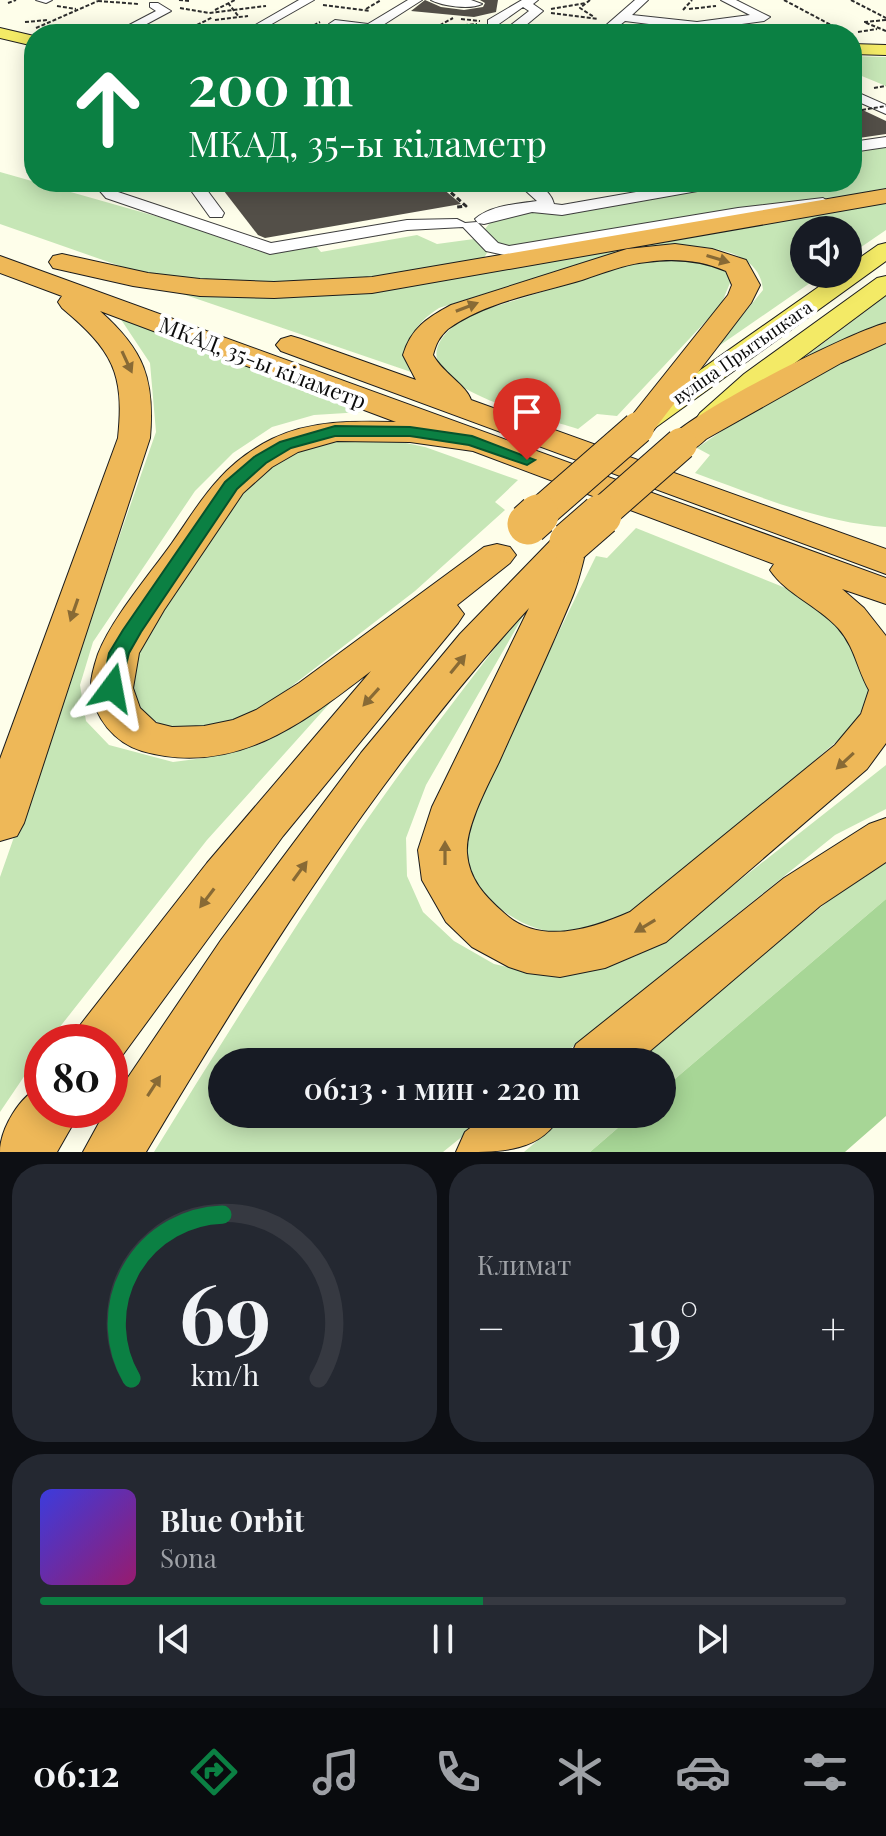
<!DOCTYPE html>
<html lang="ru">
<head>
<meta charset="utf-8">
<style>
	:root { --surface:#171b24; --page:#242831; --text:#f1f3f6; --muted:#9ea1a6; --line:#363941; --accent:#0b8043 }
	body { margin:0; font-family:"Playfair Display",serif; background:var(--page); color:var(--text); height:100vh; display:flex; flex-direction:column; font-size:30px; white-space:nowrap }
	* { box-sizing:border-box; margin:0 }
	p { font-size:26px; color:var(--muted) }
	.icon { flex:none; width:44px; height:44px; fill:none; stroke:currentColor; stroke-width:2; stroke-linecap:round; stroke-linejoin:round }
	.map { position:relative; height:1152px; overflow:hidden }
	.sheet { display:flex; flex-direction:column; gap:12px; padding:12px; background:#0d0f14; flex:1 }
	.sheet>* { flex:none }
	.banner { position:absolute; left:24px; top:24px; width:838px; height:168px; border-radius:32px; box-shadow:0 4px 20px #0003; background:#0b8043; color:#fff; overflow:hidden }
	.buttons { position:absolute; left:790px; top:216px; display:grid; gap:16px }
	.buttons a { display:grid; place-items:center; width:72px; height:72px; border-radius:50%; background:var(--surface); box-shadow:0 4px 20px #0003; font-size:40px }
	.speed { position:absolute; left:24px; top:1024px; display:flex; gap:16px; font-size:40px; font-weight:700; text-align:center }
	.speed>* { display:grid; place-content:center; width:104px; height:104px; border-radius:50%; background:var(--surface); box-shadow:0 4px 20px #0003; line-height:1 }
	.speed .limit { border:12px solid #d22; background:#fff; color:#111 }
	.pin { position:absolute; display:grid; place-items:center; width:68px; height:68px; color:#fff; margin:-82px -34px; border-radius:50% 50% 50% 0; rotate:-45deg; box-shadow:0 0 8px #0007 }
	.pin .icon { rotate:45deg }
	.me { position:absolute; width:88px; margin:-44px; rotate:13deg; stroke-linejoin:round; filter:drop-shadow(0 0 6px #0008) }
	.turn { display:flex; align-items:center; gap:28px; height:168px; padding:0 32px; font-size:36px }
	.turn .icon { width:104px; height:104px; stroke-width:2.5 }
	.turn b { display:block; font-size:56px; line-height:68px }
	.big { font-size:60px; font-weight:600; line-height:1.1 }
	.sheet .card { flex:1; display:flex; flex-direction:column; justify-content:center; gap:12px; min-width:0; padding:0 28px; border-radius:32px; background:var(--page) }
	.sheet .dial { align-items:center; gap:0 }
	.dial svg { height:208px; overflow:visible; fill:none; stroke:var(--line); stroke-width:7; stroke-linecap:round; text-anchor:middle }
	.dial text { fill:var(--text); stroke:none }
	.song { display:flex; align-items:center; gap:24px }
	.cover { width:96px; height:96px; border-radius:12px; background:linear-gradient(135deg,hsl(240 70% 55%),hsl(320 70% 35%)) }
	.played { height:8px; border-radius:4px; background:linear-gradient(90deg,var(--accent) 55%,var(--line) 55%) }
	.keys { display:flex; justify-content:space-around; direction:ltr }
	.heat { display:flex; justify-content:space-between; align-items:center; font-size:44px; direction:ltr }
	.sheet .tiles { flex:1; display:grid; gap:12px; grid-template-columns:1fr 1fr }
	.card:last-child { grid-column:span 2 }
	.trip { position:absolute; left:208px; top:1048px; width:468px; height:80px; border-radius:40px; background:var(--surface); box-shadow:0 4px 20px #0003; font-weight:600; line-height:80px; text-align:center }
	.tabs { display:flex; height:128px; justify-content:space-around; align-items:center; background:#090b0e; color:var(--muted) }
	.tabs .icon { width:56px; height:56px }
	.tabs .current { color:var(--accent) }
	.tabs b { font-size:36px; color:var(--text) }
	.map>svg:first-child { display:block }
</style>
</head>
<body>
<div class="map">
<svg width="886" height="1152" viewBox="0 0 886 1152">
	<rect width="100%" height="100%" fill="#fefeea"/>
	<!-- green -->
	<g fill="#c6e6b6">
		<path d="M852 56 886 57V86L852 72Z"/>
		<path d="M886 145V188L845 196 777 203 507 249 492 241 485 229 493 219 524 210 563 212 737 182H852V151Z"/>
		<path d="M0 172 173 221 255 250 269 252 315 245 321 252 417 235 437 244 474 239 488 251 484 258 378 277 263 285 140 273 0 224Z"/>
		<path d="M886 199V230L848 256V230H804V274H823L716 348 763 290C759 234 656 244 617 252L439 308C410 327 407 341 414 373L168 289 293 294Z"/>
		<path d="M691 257 727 270 732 278 721 305 617 416 597 414 578 429C532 414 365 378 471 314L644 260Z"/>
		<path d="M886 296V325L856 333 781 375Z"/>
		<path d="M118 315 362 412 314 415 272 427 233 453 195 491 93 642 80 685 86 721 109 745 173 762 204 758 261 744 338 694 207 840 48 1042H42V1050L0 1112V877L156 432 150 363Z"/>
		<path d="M886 339V527C819 522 758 496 695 473L710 455 697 448 748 413Z"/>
		<path d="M326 438H382L425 447 518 480 495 502 505 510 415 591 262 709 227 724 191 730 162 725 136 709 127 684 141 638 250 483 279 457Z"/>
		<path d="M636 528 798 593 851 637 871 694 851 729C808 766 765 803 721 841 686 870 638 921 592 931 558 939 522 928 496 905 461 873 462 850 473 807L596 556 607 558Z"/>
		<path d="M533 599 426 785 406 838 407 876 423 912 454 941 494 964 543 975 593 969 636 956 679 928 886 765V809L835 835 554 1062H222V1114H490L443 1152H154C218 1048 283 945 351 843 408 759 471 679 533 599Z"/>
		<path d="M886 863V899L662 1090V1062H629L831 899Z"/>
		<path d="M569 1114H634L590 1152H524Z"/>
	</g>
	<!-- forest -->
	<path fill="#a7d696" d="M886 899V1116L845 1152H590L634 1114H662V1090Z"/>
	<!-- building -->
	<g fill="#534f48">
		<path d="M425 0 441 7 464 10 483 7 485 3 480 0H498L496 12 474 17 411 11Z"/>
		<path d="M852 105 886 121V134L852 139Z"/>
		<path d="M217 182H435L461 204 265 238 258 235Z"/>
	</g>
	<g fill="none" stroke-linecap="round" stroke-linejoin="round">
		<defs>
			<g id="minor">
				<path d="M36 0H52L46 3Z"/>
				<path d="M299 0H314L263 29 274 34H248L245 31Z"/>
				<path d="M408 0H422L369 34H354L357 30 329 24 335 20 368 24Z"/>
				<path d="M431 0H471L482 4C470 10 443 6 431 0Z"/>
				<path d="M522 0H538L533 4 543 11 525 26 562 34 511 31V25L529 11 523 7 496 26H488V20Z"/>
				<path d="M635 0H648L632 15 697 22 750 15 721 0H736L770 17 764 21 697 30 625 21 609 34H596Z"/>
				<path d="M150 3H158L171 11 128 34H112L156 11 150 7Z"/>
				<path d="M181 29 193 31 195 34H176Z"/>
				<path d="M852 90 886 105V114L852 99Z"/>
				<path d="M886 137V147L852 152V142Z"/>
				<path d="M105 182H121L116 189 118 192 271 243 407 220 457 219 465 223 477 222 498 243 509 246 738 208 823 198 831 203 823 208 738 218 509 256 486 251 463 227 407 230 270 254 106 198 99 190Z"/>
				<path d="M185 182H201L224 213 222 217H210Z"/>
				<path d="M516 182C532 182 550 187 554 204L562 205 693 182H728L720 187 562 215 532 212 484 224 478 223 475 219C491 205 517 204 537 201Z"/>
			</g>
			<g id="major">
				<path d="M0 28 34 36V46L0 38Z"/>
				<path d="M852 44 886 45V55L852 54Z"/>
				<path d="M886 243V261L652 430 642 433 632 430 627 424 632 418 837 274H848V266L878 245Z"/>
				<path d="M886 276V295L764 386 720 425 710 428 700 425 696 419 700 413 744 374 877 278Z"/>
			</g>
			<g id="highway">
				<path d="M886 189V203L372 293 274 298 200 296 133 286 53 268 49 262 53 256 62 254 148 273 200 279 274 282 372 277Z"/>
				<path d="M675 244 712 249 746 260 760 285 751 303 650 435 638 438 626 435 622 428 728 295 732 285 726 271C700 260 675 258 647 262 625 264 603 273 582 280 539 293 485 302 448 329 439 337 436 344 433 355 443 373 467 386 471 400L886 549V574L281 351 276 345 281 339 291 336 301 339 416 380 403 355C411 328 427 318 451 305L627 249Z"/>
				<path d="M0 256 886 578V604L842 589 864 608 886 636V743L867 769 666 942 605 968 560 977 527 973 509 967 472 947 446 922 422 880 418 850 432 807 529 608C383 766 256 967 146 1152H83L106 1110H110V1104L221 940 361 753 460 634 557 534 570 531 583 534 588 542C583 561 579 582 571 600 548 655 523 708 499 762 488 785 465 827 467 853 469 880 485 896 504 913 540 946 591 929 630 912L835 745 861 714 869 690C857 669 855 647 838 628 818 606 786 594 770 570L774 564 473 451 410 442 337 441 298 452 272 467 243 493 164 610 139 653 133 688 140 708 156 723 172 727 204 726 233 720 256 710 299 683 484 547 497 544 510 547 516 555 510 563 457 605 464 614 458 623 283 836 119 1060 110 1063V1042H72L81 1024 207 863 371 671C302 724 234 777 142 751 115 743 94 718 91 689 90 680 95 663 98 654 112 618 150 574 172 543 187 522 201 498 219 479 233 463 252 449 272 439 311 420 354 421 396 422L100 311C144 350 155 379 150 438L24 823 17 836 0 841V759L118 438C125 372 112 350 62 308L58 302 62 296 0 273Z"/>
				<path d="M886 323V343L841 363 706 439C693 451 687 455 669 451L664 444C684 415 848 333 886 323Z"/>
				<path d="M886 818V862L820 906 637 1062H568L576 1044 784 878 869 824Z"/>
				<path d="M42 1086V1110H81L57 1152H0C0 1129 20 1095 42 1086Z"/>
				<path d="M488 1114H562C540 1152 504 1152 456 1152L465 1132Z"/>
			</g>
		</defs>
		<!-- minor casing -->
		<use href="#minor" stroke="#3e3e3e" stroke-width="2"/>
		<!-- major casing -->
		<use href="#major" stroke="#1c1c1c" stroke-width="2"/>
		<!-- highway casing -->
		<use href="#highway" stroke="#1c1c1c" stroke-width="2"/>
		<!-- path-far1 -->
		<g stroke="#2d2d2d" stroke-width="2" stroke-dasharray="4 2" stroke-linecap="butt">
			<path d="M179 0 190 1"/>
			<path d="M590 0 580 8 594 17"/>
			<path d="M784 0 848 34"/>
			<path d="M851 0 886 18"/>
			<path d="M98 1 139 4"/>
			<path d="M8 3 16 0"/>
			<path d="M228 3 239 17"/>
			<path d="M323 5 370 11"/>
			<path d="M57 6 76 9"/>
			<path d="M180 8 209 13 266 6"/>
			<path d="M366 9 381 0"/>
			<path d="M551 9 586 3"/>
			<path d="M689 9 716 6"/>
			<path d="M215 10 235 0"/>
			<path d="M683 10 692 0"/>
			<path d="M551 13 598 19"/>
			<path d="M461 19 480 21"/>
			<path d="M215 20 248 16"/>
			<path d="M886 20 864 22 886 31"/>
			<path d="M25 22 48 20"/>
			<path d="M197 25 213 17"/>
			<path d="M457 25 468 34"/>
			<path d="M36 28 98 1"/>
			<path d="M434 28 477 24"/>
			<path d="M40 30 57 34"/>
			<path d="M858 32 877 29"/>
			<path d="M205 34 220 27 239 25"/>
			<path d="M298 34 320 22"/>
			<path d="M424 34 453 18"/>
			<path d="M771 34 832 26"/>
			<path d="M874 88 886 86"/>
		</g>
		<!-- path -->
		<path stroke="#2d2d2d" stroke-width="3" stroke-dasharray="5 3" stroke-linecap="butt" d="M439 182 466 206 457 207"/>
		<!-- minor -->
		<use href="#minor" fill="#fff" fill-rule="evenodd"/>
		<!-- major -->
		<use href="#major" fill="#f3ea66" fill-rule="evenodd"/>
		<!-- highway -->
		<use href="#highway" fill="#eeb858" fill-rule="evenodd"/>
		<defs>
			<g id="highway-bridge-far1">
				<path d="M536 517 638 428"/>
				<path d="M598 517 681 444"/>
			</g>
			<g id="highway-bridge">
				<path d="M528 524 538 515"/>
				<path d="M570 542 601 515"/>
			</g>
		</defs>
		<!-- highway-bridge-far1 casing -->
		<use href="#highway-bridge-far1" stroke="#1c1c1c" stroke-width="34" stroke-linecap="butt"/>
		<!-- highway-bridge casing -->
		<use href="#highway-bridge" stroke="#1c1c1c" stroke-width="43" stroke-linecap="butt"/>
		<!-- path-bridge -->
		<path stroke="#2d2d2d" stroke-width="2" stroke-dasharray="4 2" stroke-linecap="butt" d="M862 110 886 106"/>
		<!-- highway-bridge-far1 -->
		<use href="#highway-bridge-far1" stroke="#eeb858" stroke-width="32"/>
		<!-- highway-bridge -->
		<use href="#highway-bridge" stroke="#eeb858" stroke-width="41"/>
	</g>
	<!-- one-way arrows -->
	<defs><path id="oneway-solid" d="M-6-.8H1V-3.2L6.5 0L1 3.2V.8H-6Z" transform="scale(2)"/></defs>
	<g fill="#886a35">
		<use href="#oneway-solid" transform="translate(718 259) rotate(17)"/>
		<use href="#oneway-solid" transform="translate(467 307) rotate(-21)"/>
		<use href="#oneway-solid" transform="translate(127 362) rotate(65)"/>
		<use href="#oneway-solid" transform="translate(74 610) rotate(109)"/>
		<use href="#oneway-solid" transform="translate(458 664) rotate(-51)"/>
		<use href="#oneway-solid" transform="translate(371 697) rotate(132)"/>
		<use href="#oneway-solid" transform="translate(845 761) rotate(137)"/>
		<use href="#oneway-solid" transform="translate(445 853) rotate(-90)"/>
		<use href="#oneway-solid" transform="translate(300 871) rotate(-54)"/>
		<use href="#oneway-solid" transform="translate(207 898) rotate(127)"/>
		<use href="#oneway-solid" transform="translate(645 926) rotate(149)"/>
		<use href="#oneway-solid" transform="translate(154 1086) rotate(-57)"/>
	</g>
	<!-- route -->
	<path fill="#0b8043" stroke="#07532c" stroke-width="2" d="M335 426 410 427 472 436 535 460 527 465 469 445 410 436H335L291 448 266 463 237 489 141 632 129 653 119 693H104L102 688 109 653 123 630 225 482 254 457 280 442Z"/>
	<g text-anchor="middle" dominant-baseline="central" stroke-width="8" stroke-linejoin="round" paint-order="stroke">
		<!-- far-street labels -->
		<g font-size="18" fill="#0b0b0b" stroke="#fff">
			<text transform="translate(742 352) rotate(-35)">вуліца Прытыцкага</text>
		</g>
		<!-- street labels -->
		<g font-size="22" fill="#0b0b0b" stroke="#fff">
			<text transform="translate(263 362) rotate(21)">МКАД, 35-ы кіламетр</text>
		</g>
	</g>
</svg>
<div class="buttons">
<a><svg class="icon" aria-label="sound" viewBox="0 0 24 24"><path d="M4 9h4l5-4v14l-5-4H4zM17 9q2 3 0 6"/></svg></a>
</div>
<div class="speed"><div class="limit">80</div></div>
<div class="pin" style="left:527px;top:460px;background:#d93025"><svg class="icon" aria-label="arrive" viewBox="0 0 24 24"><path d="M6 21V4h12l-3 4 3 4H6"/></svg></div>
<svg class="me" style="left:112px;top:688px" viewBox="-20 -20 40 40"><path d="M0-17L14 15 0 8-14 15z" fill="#0b8043" stroke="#fff" stroke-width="4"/></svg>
<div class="trip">06:13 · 1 мин · 220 m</div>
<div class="banner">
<div class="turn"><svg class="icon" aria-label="ahead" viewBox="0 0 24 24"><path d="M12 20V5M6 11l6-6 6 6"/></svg><div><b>200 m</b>МКАД, 35-ы кіламетр</div></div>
</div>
</div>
<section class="sheet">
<div class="tiles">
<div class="card dial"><svg viewBox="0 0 100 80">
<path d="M14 69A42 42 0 1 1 86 69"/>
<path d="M14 69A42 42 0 0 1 49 6" stroke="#0b8043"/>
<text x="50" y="56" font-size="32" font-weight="700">69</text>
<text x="50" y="72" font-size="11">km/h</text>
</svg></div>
<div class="card"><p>Климат</p>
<div class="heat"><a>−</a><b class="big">19°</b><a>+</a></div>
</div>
<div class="card">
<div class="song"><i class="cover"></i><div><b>Blue Orbit</b><p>Sona</p></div></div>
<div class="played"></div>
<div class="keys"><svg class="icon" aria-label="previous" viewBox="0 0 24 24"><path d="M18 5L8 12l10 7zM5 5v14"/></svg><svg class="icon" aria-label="pause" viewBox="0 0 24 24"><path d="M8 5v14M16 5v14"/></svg><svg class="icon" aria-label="next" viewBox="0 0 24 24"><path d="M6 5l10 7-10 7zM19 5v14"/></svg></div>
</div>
</div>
</section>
<nav class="tabs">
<b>06:12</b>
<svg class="icon current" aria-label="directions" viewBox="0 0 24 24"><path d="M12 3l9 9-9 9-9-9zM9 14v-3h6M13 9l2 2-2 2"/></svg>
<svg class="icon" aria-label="music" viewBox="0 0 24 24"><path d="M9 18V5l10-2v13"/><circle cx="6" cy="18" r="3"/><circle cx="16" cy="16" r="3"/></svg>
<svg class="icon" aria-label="phone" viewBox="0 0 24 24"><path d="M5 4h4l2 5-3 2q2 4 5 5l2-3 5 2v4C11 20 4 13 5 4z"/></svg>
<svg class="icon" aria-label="climate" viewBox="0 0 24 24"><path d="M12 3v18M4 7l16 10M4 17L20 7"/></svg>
<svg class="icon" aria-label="car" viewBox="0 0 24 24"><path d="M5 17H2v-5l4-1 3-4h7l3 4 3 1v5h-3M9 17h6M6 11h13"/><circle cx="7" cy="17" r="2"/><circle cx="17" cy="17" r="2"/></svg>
<svg class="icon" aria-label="filters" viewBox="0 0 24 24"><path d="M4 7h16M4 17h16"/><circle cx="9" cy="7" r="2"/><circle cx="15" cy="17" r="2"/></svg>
</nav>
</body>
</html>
